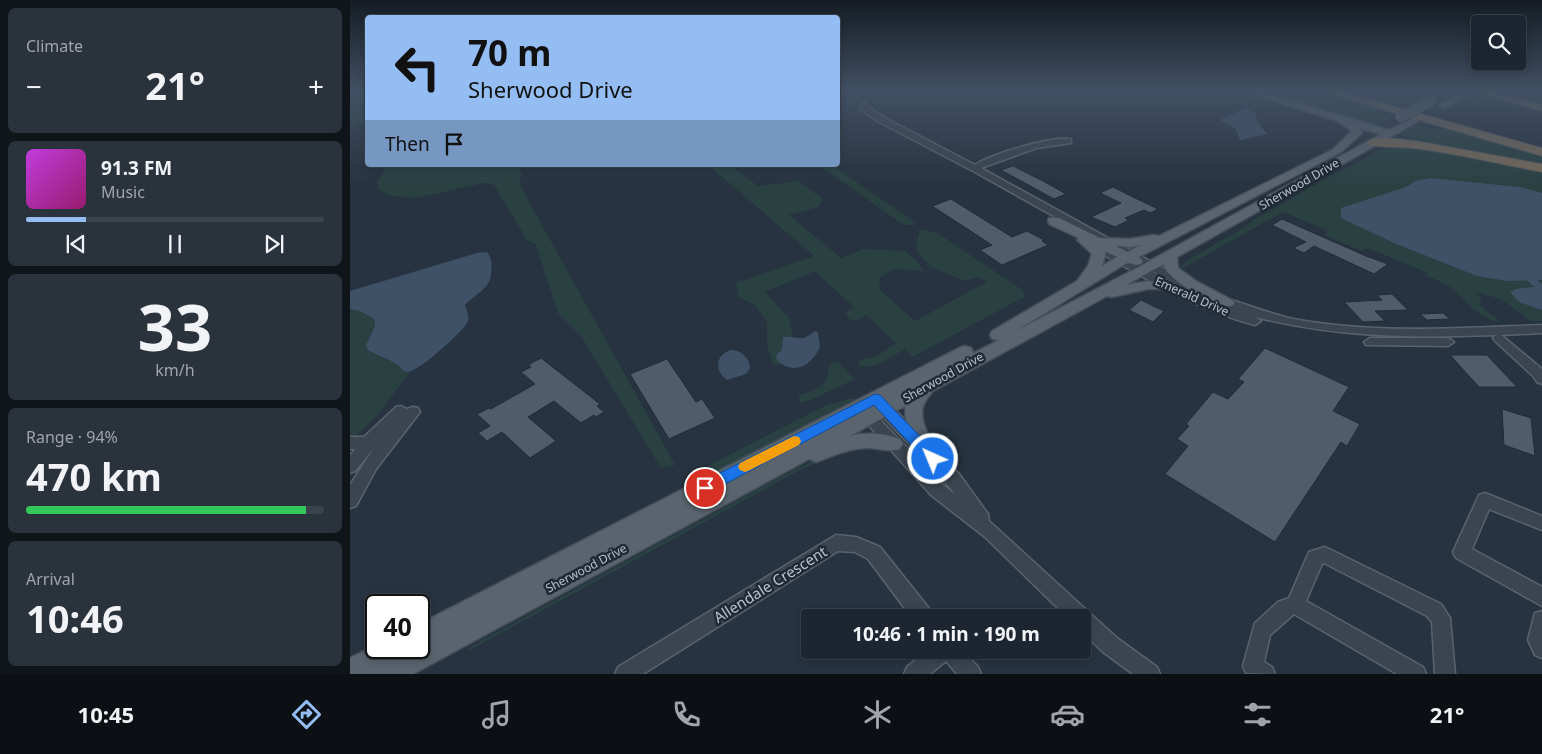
<!DOCTYPE html>
<html lang="en">
<head>
<meta charset="utf-8">
<style>
	:root { --surface:#1d2630; --page:#2a323c; --text:#f1f3f6; --muted:#a0a5ab; --line:#3b434c; --accent:#94bdf3 }
	body { margin:0; font-family:"Noto Sans",sans-serif; background:var(--page); color:var(--text); height:100vh; display:flex; flex-direction:column; font-size:19px; white-space:nowrap }
	* { box-sizing:border-box; margin:0 }
	p { font-size:16px; color:var(--muted) }
	.icon { flex:none; width:28px; height:28px; fill:none; stroke:currentColor; stroke-width:2; stroke-linecap:round; stroke-linejoin:round }
	.map { position:relative; flex:1; overflow:hidden }
	.details { display:flex; flex-direction:column; gap:8px; padding:8px; background:#10151a; width:350px }
	.details>* { flex:none }
	.hud { position:absolute; left:15px; top:15px; width:475px; height:152px; border-radius:5px; box-shadow:0 2px 8px #0003,0 0 0 1px var(--line); background:#94bdf3; color:#111; overflow:hidden }
	.buttons { position:absolute; left:1121px; top:15px; display:grid; gap:10px }
	.buttons a { display:grid; place-items:center; width:55px; height:55px; border-radius:5px; background:var(--surface); box-shadow:0 2px 8px #0003,0 0 0 1px var(--line); font-size:25px }
	.speed { position:absolute; left:15px; top:594px; display:flex; gap:10px; font-size:25px; font-weight:700; text-align:center }
	.speed>* { display:grid; place-content:center; width:65px; height:65px; border-radius:50%; background:var(--surface); box-shadow:0 2px 8px #0003,0 0 0 1px var(--line); line-height:1 }
	.speed .limit { border:2px solid #111; border-radius:8px; background:#fff; color:#111 }
	.pin { position:absolute; display:grid; place-items:center; width:42px; height:42px; color:#fff; margin:-21px; border:2px solid #fff; border-radius:50%; box-shadow:0 1px 5px #0007 }
	.me { position:absolute; width:55px; margin:-28px; rotate:316deg; stroke-linejoin:round; filter:drop-shadow(0 0 4px #0008) }
	.turn { display:flex; align-items:center; gap:18px; height:105px; padding:0 20px; font-size:22px }
	.turn .icon { width:65px; height:65px; stroke-width:2.5 }
	.turn b { display:block; font-size:35px; line-height:42px }
	.then { display:flex; align-items:center; height:48px; padding:0 20px; background:#0003; gap:10px; font-size:19px }
	.big { font-size:38px; font-weight:700; line-height:1.1 }
	.details .card { flex:1; display:flex; flex-direction:column; justify-content:center; gap:8px; min-width:0; padding:0 18px; border-radius:8px; background:var(--page) }
	.details .dial { align-items:center; gap:0 }
	.dial b { font-size:65px; line-height:1 }
	.song { display:flex; align-items:center; gap:15px }
	.cover { width:60px; height:60px; border-radius:8px; background:linear-gradient(135deg,hsl(290 70% 55%),hsl(320 70% 35%)) }
	.played { height:5px; border-radius:2px; background:linear-gradient(90deg,var(--accent) 20%,var(--line) 20%) }
	.keys { display:flex; justify-content:space-around; direction:ltr }
	.heat { display:flex; justify-content:space-between; align-items:center; font-size:28px; direction:ltr }
	.charge { height:8px; border-radius:4px; background:linear-gradient(90deg,#34c759 94%,var(--line) 0) }
	.trip { position:absolute; left:451px; top:609px; width:290px; height:50px; border-radius:5px; background:var(--surface); box-shadow:0 2px 8px #0003,0 0 0 1px var(--line); font-weight:700; line-height:50px; text-align:center }
	.tab-bar { display:flex; height:80px; justify-content:space-around; align-items:center; background:#0c0f13; color:var(--muted) }
	.tab-bar .icon { width:35px; height:35px }
	.tab-bar .selected { color:var(--accent) }
	.tab-bar b { font-size:22px; color:var(--text) }
	main { display:flex; flex:1; min-height:0 }
	.map>svg:first-child { display:block }
</style>
</head>
<body>
<main>
<section class="details">
<div class="card"><p>Climate</p>
<div class="heat"><a>−</a><b class="big">21°</b><a>+</a></div>
</div>
<div class="card">
<div class="song"><i class="cover"></i><div><b>91.3 FM</b><p>Music</p></div></div>
<div class="played"></div>
<div class="keys"><svg class="icon" aria-label="previous" viewBox="0 0 24 24"><path d="M18 5L8 12l10 7zM5 5v14"/></svg><svg class="icon" aria-label="pause" viewBox="0 0 24 24"><path d="M8 5v14M16 5v14"/></svg><svg class="icon" aria-label="next" viewBox="0 0 24 24"><path d="M6 5l10 7-10 7zM19 5v14"/></svg></div>
</div>
<div class="card dial"><b>33</b><p>km/h</p></div>
<div class="card"><p>Range · 94%</p><b class="big">470 km</b><div class="charge"></div></div>
<div class="card"><p>Arrival</p><b class="big">10:46</b></div>
</section>
<div class="map">
<svg width="1192" height="674" viewBox="0 0 1192 674">
	<rect width="100%" height="100%" fill="#273340"/>
	<!-- green -->
	<g fill="#2a4142">
		<path d="M0 90H16L17 123 0 126Z"/>
		<path d="M901 90H963L1027 108 1026 111 1045 116 1026 127 1015 125Z"/>
		<path d="M1065 125 1090 130 1102 129 1192 155V167L1072 143 1048 134Z"/>
		<path d="M1036 147 1075 148 1192 171V321H1181L1151 299 1126 292 1132 298 1129 305 1151 322C1130 321 1113 296 1097 285 1090 281 1082 278 1075 275L1078 273 1018 248 1012 251 976 236 977 230 933 212 831 269 856 286 828 269 839 259 885 233 905 219 968 183Z"/>
		<path d="M32 165H168L172 175 169 178 172 189 325 465 311 468 231 336 208 313 186 245 177 240 144 185 134 183 66 198 41 196 28 189 27 181 33 174 35 168Z"/>
		<path d="M363 165H379L408 186 448 181 473 199 468 207 439 215 491 258 514 249 555 251 566 260 574 271 543 269 529 278 530 290 565 321 637 282 627 277 615 281 581 267 567 251V241L570 230 586 232 671 289 676 296 562 357 555 349C541 357 526 370 509 366V360L527 356 546 343 516 315 506 321 499 319 495 313 504 307 465 271 415 292C424 300 428 309 438 316L443 337 437 336 432 350 427 354 426 359 432 365 423 364 417 345V322L405 305 389 297 386 283 464 256 365 171Z"/>
		<path d="M468 165H482L559 218 566 225H554Z"/>
		<path d="M0 309 10 311 24 319 25 326 18 340 26 354 46 364 54 371 60 372 24 419 6 436 0 437Z"/>
		<path d="M483 362H488L505 379 461 400 449 403V395C464 391 481 386 478 367Z"/>
		<path d="M503 398 507 400V403L369 472 355 473 356 469 363 463 477 405Z"/>
		<path d="M500 448H510L481 457 452 469 118 651V648L445 469 472 457Z"/>
	</g>
	<!-- water -->
	<g fill="#3e5167">
		<path d="M896 109 903 111 907 116 906 120 917 134 890 140 886 129 870 120 877 116Z"/>
		<path d="M1080 178 1170 187 1192 193V280L1157 281 1127 276 1044 243 991 218V208L1056 187 1066 181Z"/>
		<path d="M137 252C142 259 142 264 141 272 141 289 126 293 115 305 117 312 120 316 117 323 111 333 68 372 58 372 53 372 52 369 49 366 40 359 28 356 18 350L16 345 25 326 24 319 10 311 0 309V291L127 253Z"/>
		<path d="M1192 286V310L1169 302 1160 292 1166 289Z"/>
		<path d="M465 331 468 333 470 347C461 367 442 376 426 359L427 354 432 350 433 337C450 335 449 344 465 331Z"/>
		<path d="M381 350C391 350 399 357 400 368L396 374 377 380C364 371 365 355 381 350Z"/>
	</g>
	<g fill="none" stroke-linecap="round" stroke-linejoin="round">
		<!-- stream -->
		<path stroke="#3e5167" stroke-width="2" d="M896 109 895 103 901 99"/>
		<!-- canal -->
		<path fill="#3e5167" fill-rule="evenodd" d="M1177 277H1183L1192 284V288C1186 289 1180 284 1176 279Z"/>
	</g>
	<!-- building -->
	<g fill="#505c6a" stroke="#222c37">
		<path d="M663 166 695 182 716 194 704 199 651 170Z"/>
		<path d="M763 187 783 197 808 209 800 213 794 210 775 218 779 220 765 227 741 217 771 203 750 193Z"/>
		<path d="M601 199 662 237 677 231 694 240 692 241 698 245 652 265 630 250 642 245 582 206Z"/>
		<path d="M932 219 1016 256 1038 264 1024 274 964 246 954 253 943 248 956 242 922 225Z"/>
		<path d="M1042 294 1058 310 1025 311 1035 321 1013 322 994 302 1032 300 1027 295Z"/>
		<path d="M791 300 803 306 814 311 803 322 779 310Z"/>
		<path d="M1093 313 1100 319 1077 320 1070 314Z"/>
		<path d="M915 348 999 387 983 411 1010 424 997 446 991 442 925 542 815 474 838 446 827 439 839 426 836 424 863 392 878 399 894 382 888 379Z"/>
		<path d="M1100 355H1137L1167 387H1129Z"/>
		<path d="M191 358 250 404 247 406 254 412 246 417 244 415 231 423 204 401 178 417 206 441 180 458 152 432 137 441 128 433 140 426 127 414 139 408 141 409 185 384 171 372 181 367 178 365Z"/>
		<path d="M317 359 346 402 352 399 365 418 319 439 280 374Z"/>
		<path d="M1152 409 1181 418 1185 456 1154 445Z"/>
	</g>
	<g fill="none" stroke-linecap="round" stroke-linejoin="round">
		<defs>
			<g id="minor">
				<path d="M511 103H517V106L535 118 625 165C640 154 702 136 721 139V143L687 148 631 168 845 286 847 288 845 290 839 291 865 302 863 300 865 298 869 297C896 303 921 315 949 320 1029 334 1111 328 1192 325V333L1151 335 1192 369V384L1187 382 1183 376 1145 341 1143 338 1146 335C1060 338 989 338 905 317L911 321 905 325C846 310 791 276 739 246L738 244 739 242H747L831 287 623 171 529 122 510 109Z"/>
				<path d="M1020 338H1098L1104 342 1098 346 1016 345 1014 342Z"/>
				<path d="M528 397 533 398 609 474 638 514 639 521 767 638 807 667 810 674H783L753 652 732 632V618H718L635 537 581 495 505 410 507 406 512 405 517 406 593 485 606 495 597 484 523 406 521 402 523 398Z"/>
				<path d="M51 406 57 409 63 407 68 408 70 412 26 469 6 506 0 508V485L24 448 5 471 0 473V456L5 449H0V437H14L46 407Z"/>
				<path d="M1135 493 1192 516V530L1139 509 1122 549 1192 587V606L1106 558 1103 552 1129 495Z"/>
				<path d="M486 535 506 537 530 547 581 611 583 618H562L518 559 505 552 488 551 293 674H265L268 667Z"/>
				<path d="M975 547 1091 604 1100 618 1105 674H1085L1082 622 1077 616 974 563 972 564 956 601 1073 667 1076 674H1047L944 614 920 635 914 662 922 667 925 674 896 673 893 666 905 623 928 602 939 598 959 552Z"/>
				<path d="M1192 611V658L1185 655 1178 640 1185 613Z"/>
				<path d="M578 650H612L628 667 631 674H607L596 661 580 674H554L557 667Z"/>
			</g>
			<g id="major">
				<path d="M893 90H905L1039 130 1061 119 1064 118 1069 121 827 257 828 268 846 281 882 300 885 303 882 306C869 310 814 279 814 264L776 285C791 282 806 279 821 283L823 286 821 289H798L762 297 757 296 583 391C580 395 576 399 574 404 566 422 585 444 593 459L590 465 583 467 576 465 556 424 555 406 500 436C518 432 533 433 550 439L553 444 550 449C539 453 527 447 515 448 498 449 482 456 466 462L459 459 63 674H0V658L26 645V648H69V624L609 348 615 346 621 348 623 352 622 354 649 340 642 339 640 335 642 331 727 281 738 266 742 254 727 240 729 238 699 224 698 221 699 218H709L750 238 780 239 804 235 809 236 982 150 1002 131 988 121 894 92ZM1009 128 1031 134 785 269 666 331 770 267 778 263 786 265 791 264 793 261 789 257 991 152 1011 134 1012 132ZM791 245 778 252 766 246 780 247ZM754 251 767 257 752 266 756 253Z"/>
				<path d="M1117 90H1127L1097 107 1094 108 1089 105Z"/>
			</g>
			<g id="highway">
				<path d="M971 90H986L1192 148V156L972 92Z"/>
				<path d="M1122 90H1137L1192 105V111L1123 92Z"/>
				<path d="M1039 138 1066 141 1192 164V172C1149 164 1105 153 1061 148 1052 147 1021 148 1016 143L1022 139Z"/>
			</g>
		</defs>
		<!-- minor casing -->
		<use href="#minor" stroke="#59636d" stroke-width="3"/>
		<!-- major casing -->
		<use href="#major" stroke="#454e59" stroke-width="3"/>
		<!-- highway casing -->
		<use href="#highway" stroke="#46505a" stroke-width="2"/>
		<!-- minor -->
		<use href="#minor" fill="#3b4550" fill-rule="evenodd"/>
		<!-- major -->
		<use href="#major" fill="#59646f" fill-rule="evenodd"/>
		<!-- highway -->
		<use href="#highway" fill="#756959" fill-rule="evenodd"/>
		<defs>
			<path id="major-bridge" d="M1050 117 1081 101"/>
		</defs>
		<!-- major-bridge casing -->
		<use href="#major-bridge" stroke="#454e59" stroke-width="12" stroke-linecap="butt"/>
		<!-- major-bridge -->
		<use href="#major-bridge" stroke="#59646f" stroke-width="10"/>
	</g>
	<!-- sky -->
	<linearGradient id="sky" x2="0" y2="1"><stop stop-color="#151c23"/><stop offset="0.49" stop-color="#415064"/><stop offset="1" stop-color="#415064" stop-opacity="0"/></linearGradient>
	<rect width="1192" height="184" fill="url(#sky)"/>
	<!-- route -->
	<path fill="#1a73e8" stroke="#114b97" d="M525 394 530 395 588 455 590 459 588 463 583 465 578 463 524 405 360 492 355 493 350 492 348 488 350 483Z"/>
	<!-- slow -->
	<path fill="#f59e0b" d="M444 436 449 437 451 441 449 445 400 470 395 472 390 470 388 467 390 463Z"/>
	<g text-anchor="middle" dominant-baseline="central" stroke-width="5" stroke-linejoin="round" paint-order="stroke">
		<!-- street labels -->
		<g font-size="12" fill="#b8c0ca" stroke="#202a35">
			<text transform="translate(949 184) rotate(-30)">Sherwood Drive</text>
			<text transform="translate(842 296) rotate(24)">Emerald Drive</text>
			<text transform="translate(593 377) rotate(-29)">Sherwood Drive</text>
			<text transform="translate(236 568) rotate(-28)">Sherwood Drive</text>
		</g>
		<!-- near-street labels -->
		<g font-size="15" fill="#b8c0ca" stroke="#202a35">
			<text transform="translate(420 584) rotate(-32)">Allendale Crescent</text>
		</g>
	</g>
</svg>
<div class="buttons">
<a><svg class="icon" aria-label="search" viewBox="0 0 24 24"><circle cx="10" cy="10" r="6"/><path d="M15 15l6 6"/></svg></a>
</div>
<div class="speed"><div class="limit">40</div></div>
<div class="pin" style="left:355px;top:488px;background:#d93025"><svg class="icon" aria-label="arrive" viewBox="0 0 24 24"><path d="M6 21V4h12l-3 4 3 4H6"/></svg></div>
<svg class="me" style="left:583px;top:459px" viewBox="-20 -20 40 40"><circle r="17" fill="#1a73e8" stroke="#fff" stroke-width="3"/><path d="M0-11L8 9 0 5-8 9z" fill="#fff"/></svg>
<div class="trip">10:46 · 1 min · 190 m</div>
<div class="hud">
<div class="turn"><svg class="icon" aria-label="left" viewBox="0 0 24 24"><path d="M17 20v-9H6M10 6l-5 5 5 5"/></svg><div><b>70 m</b>Sherwood Drive</div></div>
<div class="then">Then<svg class="icon" aria-label="arrive" viewBox="0 0 24 24"><path d="M6 21V4h12l-3 4 3 4H6"/></svg></div>
</div>
</div>
</main>
<nav class="tab-bar">
<b>10:45</b>
<svg class="icon selected" aria-label="directions" viewBox="0 0 24 24"><path d="M12 3l9 9-9 9-9-9zM9 14v-3h6M13 9l2 2-2 2"/></svg>
<svg class="icon" aria-label="music" viewBox="0 0 24 24"><path d="M9 18V5l10-2v13"/><circle cx="6" cy="18" r="3"/><circle cx="16" cy="16" r="3"/></svg>
<svg class="icon" aria-label="phone" viewBox="0 0 24 24"><path d="M5 4h4l2 5-3 2q2 4 5 5l2-3 5 2v4C11 20 4 13 5 4z"/></svg>
<svg class="icon" aria-label="climate" viewBox="0 0 24 24"><path d="M12 3v18M4 7l16 10M4 17L20 7"/></svg>
<svg class="icon" aria-label="car" viewBox="0 0 24 24"><path d="M5 17H2v-5l4-1 3-4h7l3 4 3 1v5h-3M9 17h6M6 11h13"/><circle cx="7" cy="17" r="2"/><circle cx="17" cy="17" r="2"/></svg>
<svg class="icon" aria-label="filters" viewBox="0 0 24 24"><path d="M4 7h16M4 17h16"/><circle cx="9" cy="7" r="2"/><circle cx="15" cy="17" r="2"/></svg>
<b>21°</b>
</nav>
</body>
</html>
